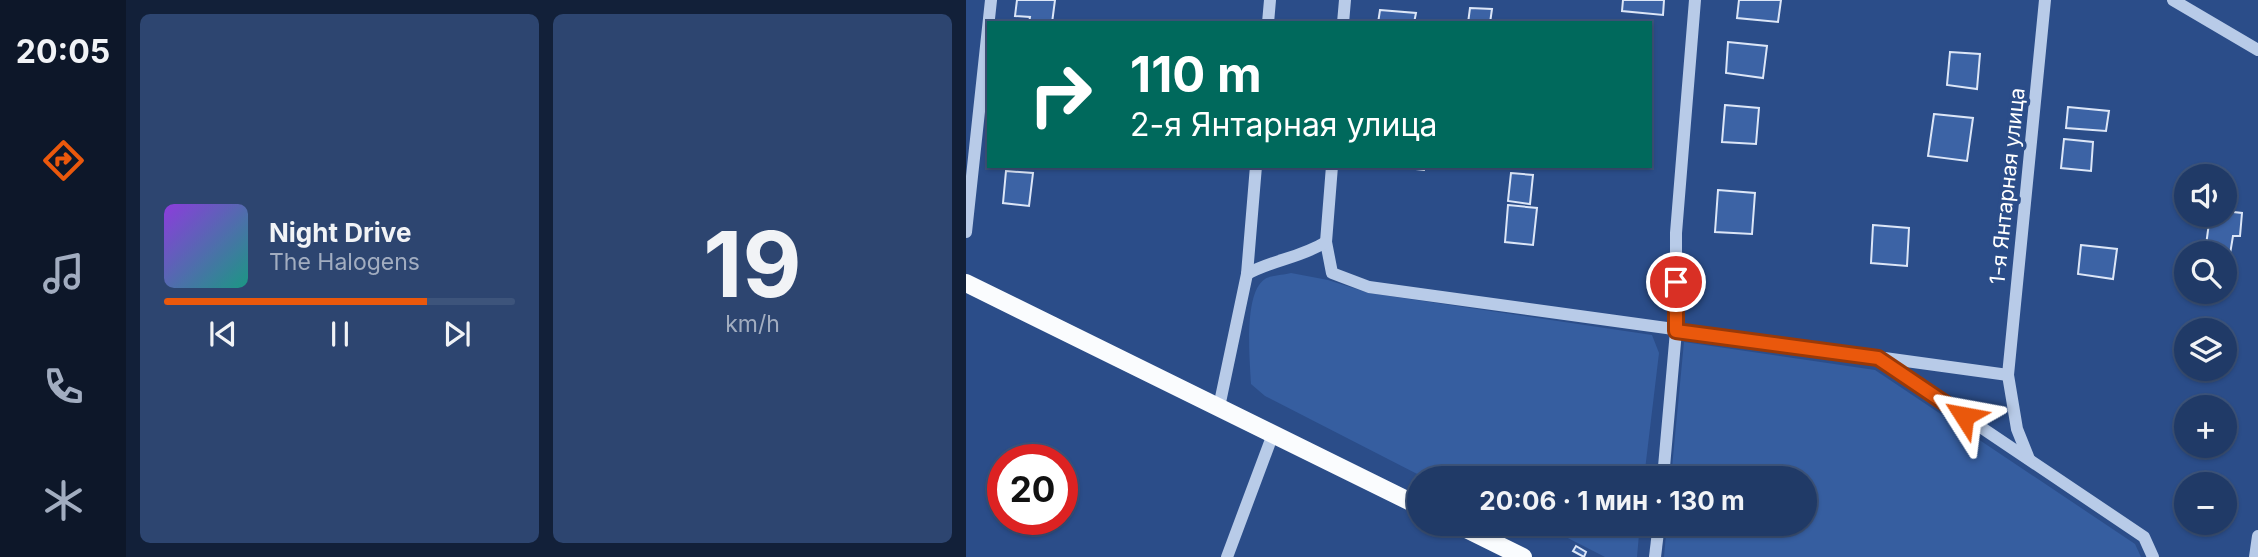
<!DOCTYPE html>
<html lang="ru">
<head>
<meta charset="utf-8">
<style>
	:root { --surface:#203a67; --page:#2d4570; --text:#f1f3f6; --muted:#a2adc0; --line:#3d547b; --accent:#ea580c }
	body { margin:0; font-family:Inter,sans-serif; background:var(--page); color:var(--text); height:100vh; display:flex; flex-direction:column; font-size:26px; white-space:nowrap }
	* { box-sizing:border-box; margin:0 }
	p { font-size:23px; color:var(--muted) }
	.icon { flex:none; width:38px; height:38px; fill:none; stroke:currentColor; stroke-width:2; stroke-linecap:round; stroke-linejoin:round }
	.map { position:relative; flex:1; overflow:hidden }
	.details { display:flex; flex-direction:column; gap:14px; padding:14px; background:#122039; width:840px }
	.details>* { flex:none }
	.banner { position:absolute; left:21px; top:21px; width:665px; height:147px; border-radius:0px; box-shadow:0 2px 5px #0004,0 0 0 2px var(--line); background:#00695c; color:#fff; overflow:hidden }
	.tools { position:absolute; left:1208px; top:164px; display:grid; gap:14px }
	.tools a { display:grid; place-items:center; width:63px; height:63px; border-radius:50%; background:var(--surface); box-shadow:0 2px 5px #0004,0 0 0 2px var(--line); font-size:35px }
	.speed { position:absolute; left:21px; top:444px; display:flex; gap:14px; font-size:35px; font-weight:700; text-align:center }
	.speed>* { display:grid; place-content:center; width:91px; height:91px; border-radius:50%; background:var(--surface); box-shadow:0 2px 5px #0004,0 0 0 2px var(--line); line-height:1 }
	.speed .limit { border:10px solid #d22; background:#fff; color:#111 }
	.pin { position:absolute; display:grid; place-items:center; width:60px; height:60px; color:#fff; margin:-30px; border:4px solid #fff; border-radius:50%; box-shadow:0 2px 7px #0007 }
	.me { position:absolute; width:77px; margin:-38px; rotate:304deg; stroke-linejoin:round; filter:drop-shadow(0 0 5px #0008) }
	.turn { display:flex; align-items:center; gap:24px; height:147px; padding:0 28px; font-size:32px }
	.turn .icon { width:91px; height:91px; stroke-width:2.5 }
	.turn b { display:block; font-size:49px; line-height:60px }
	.details .widget { flex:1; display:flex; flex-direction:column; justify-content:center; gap:10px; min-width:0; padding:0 24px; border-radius:10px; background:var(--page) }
	.details .dial { align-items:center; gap:0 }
	.dial b { font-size:91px; line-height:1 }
	.song { display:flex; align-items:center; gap:21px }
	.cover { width:84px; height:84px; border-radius:10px; background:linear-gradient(135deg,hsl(270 70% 55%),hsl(170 70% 35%)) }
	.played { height:7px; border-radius:4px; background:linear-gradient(90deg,var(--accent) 75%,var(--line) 75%) }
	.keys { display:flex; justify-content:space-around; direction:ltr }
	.details .tiles { flex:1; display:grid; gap:14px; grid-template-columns:repeat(2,1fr) }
	.trip { position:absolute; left:441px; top:466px; width:410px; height:70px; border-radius:35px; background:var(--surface); box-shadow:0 2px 5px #0004,0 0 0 2px var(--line); font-weight:700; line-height:70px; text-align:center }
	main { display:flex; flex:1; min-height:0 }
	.tabs { display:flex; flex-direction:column; width:126px; justify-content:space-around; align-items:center; background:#0d1729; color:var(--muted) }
	.tabs .icon { width:49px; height:49px }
	.tabs .selected { color:var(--accent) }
	.tabs b { font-size:32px; color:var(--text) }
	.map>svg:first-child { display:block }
</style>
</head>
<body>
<main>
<nav class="tabs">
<b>20:05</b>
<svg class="icon selected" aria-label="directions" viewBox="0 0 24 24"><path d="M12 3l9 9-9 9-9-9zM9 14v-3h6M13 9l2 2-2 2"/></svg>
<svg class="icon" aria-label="music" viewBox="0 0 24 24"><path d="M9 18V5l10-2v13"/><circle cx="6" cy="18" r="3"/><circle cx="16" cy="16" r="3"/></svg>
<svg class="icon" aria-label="phone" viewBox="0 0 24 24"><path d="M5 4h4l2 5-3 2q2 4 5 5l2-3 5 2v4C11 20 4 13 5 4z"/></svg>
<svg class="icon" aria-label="climate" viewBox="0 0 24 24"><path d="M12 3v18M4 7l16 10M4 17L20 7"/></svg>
</nav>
<section class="details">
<div class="tiles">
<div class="widget">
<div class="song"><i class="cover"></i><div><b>Night Drive</b><p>The Halogens</p></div></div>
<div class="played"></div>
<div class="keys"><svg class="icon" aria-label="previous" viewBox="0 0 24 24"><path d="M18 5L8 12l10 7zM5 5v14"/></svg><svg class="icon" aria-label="pause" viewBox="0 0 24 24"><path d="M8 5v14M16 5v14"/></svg><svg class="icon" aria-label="next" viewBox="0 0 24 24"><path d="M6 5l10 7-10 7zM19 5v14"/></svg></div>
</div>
<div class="widget dial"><b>19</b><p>km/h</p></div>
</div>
</section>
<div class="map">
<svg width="1292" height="557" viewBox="0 0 1292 557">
	<rect width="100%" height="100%" fill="#2b4d89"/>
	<!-- green -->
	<g fill="#365ea0">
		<path d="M325 273 362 280 403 293 686 335 693 353 678 478H459L299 396 285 384C284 361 277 293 299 279 305 275 318 275 325 273Z"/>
		<path d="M718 342 909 370 1169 544 1175 557H698L701 523H838V478H705Z"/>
		<path d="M542 523H674L671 557H639L590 532 586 538 556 531Z"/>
	</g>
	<!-- building -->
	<g fill="#3c63a5" stroke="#dce6f7" stroke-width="2">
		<path d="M51 0H89L86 23H63L64 17 49 16Z"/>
		<path d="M657 0H698L697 15 656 11Z"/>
		<path d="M773 0H815L812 22 771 18Z"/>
		<path d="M504 8 526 9 524 23H502Z"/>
		<path d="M414 10 450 13 448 23H412Z"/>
		<path d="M762 42 801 46 797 78 760 73Z"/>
		<path d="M984 52 1014 54 1011 89 981 85Z"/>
		<path d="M759 105 793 108 790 144 756 142Z"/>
		<path d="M1102 107 1143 111 1140 131 1100 128Z"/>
		<path d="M968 114 1007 118 1001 161 962 156Z"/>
		<path d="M1098 139 1127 142 1125 171 1095 168Z"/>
		<path d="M422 166H459L458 170Z"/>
		<path d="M40 171 67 173 63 206 37 203Z"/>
		<path d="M545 173 567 175 564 204 542 201Z"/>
		<path d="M752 190 789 193 786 234 749 232Z"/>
		<path d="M542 205 571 208 567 245 539 242Z"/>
		<path d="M1258 211 1276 213 1274 236H1267L1264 254 1239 253 1244 215H1258Z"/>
		<path d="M907 225 943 228 941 266 905 263Z"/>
		<path d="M1115 245 1151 249 1147 279 1112 274Z"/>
		<path d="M610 546 620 552 618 557 607 551Z"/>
	</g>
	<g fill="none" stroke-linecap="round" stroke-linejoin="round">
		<!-- minor -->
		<g stroke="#b8cbe8" stroke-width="12">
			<path d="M1207 0 1292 50"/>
			<path d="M302 23 304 0"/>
			<path d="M377 23 379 0"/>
			<path d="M366 166 360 242 366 273 403 287 1042 375"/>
			<path d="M0 232 25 0"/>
			<path d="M281 274C306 260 334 258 360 242"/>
			<path d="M915 360 1178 537 1187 557"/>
			<path d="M253 407 281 274 290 166"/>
			<path d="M1063 459 1051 429 1042 375 1079 0"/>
			<path d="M697 478 710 331V233L729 0"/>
			<path d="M261 557 307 434"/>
			<path d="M689 557 693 523"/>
			<path d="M1289 557 1292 536"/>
		</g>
		<!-- major -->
		<g stroke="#fafcfe" stroke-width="18">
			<path d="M0 283 453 506"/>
			<path d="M488 523 557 557"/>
		</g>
	</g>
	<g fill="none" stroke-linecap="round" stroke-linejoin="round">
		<defs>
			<path id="route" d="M710 282V331L912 358 998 416"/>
		</defs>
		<!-- route casing -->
		<use href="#route" stroke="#983908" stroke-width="18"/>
		<!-- route -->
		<use href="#route" stroke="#ea580c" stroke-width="12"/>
	</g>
	<g text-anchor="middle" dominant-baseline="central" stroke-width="7" stroke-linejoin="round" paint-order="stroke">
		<!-- street labels -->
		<g font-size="21" fill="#fff" stroke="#2b4d89">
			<text transform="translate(1041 186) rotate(-84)">1-я Янтарная улица</text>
		</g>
	</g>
</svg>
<div class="tools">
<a><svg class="icon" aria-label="sound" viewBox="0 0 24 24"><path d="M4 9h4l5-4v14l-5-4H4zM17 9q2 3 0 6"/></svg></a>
<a><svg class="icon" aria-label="search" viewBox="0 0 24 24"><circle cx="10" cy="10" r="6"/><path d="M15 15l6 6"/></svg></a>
<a><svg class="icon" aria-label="layers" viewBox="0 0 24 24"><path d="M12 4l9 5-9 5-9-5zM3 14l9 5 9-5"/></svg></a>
<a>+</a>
<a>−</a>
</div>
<div class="speed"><div class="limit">20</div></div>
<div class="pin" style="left:710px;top:282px;background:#d93025"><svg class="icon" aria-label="arrive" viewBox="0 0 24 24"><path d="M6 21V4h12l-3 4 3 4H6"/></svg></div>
<svg class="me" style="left:998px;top:416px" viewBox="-20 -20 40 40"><path d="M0-17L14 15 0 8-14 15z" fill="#ea580c" stroke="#fff" stroke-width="4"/></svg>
<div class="trip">20:06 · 1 мин · 130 m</div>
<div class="banner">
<div class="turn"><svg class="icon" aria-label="right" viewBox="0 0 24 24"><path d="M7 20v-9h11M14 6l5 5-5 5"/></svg><div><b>110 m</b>2-я Янтарная улица</div></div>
</div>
</div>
</main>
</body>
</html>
